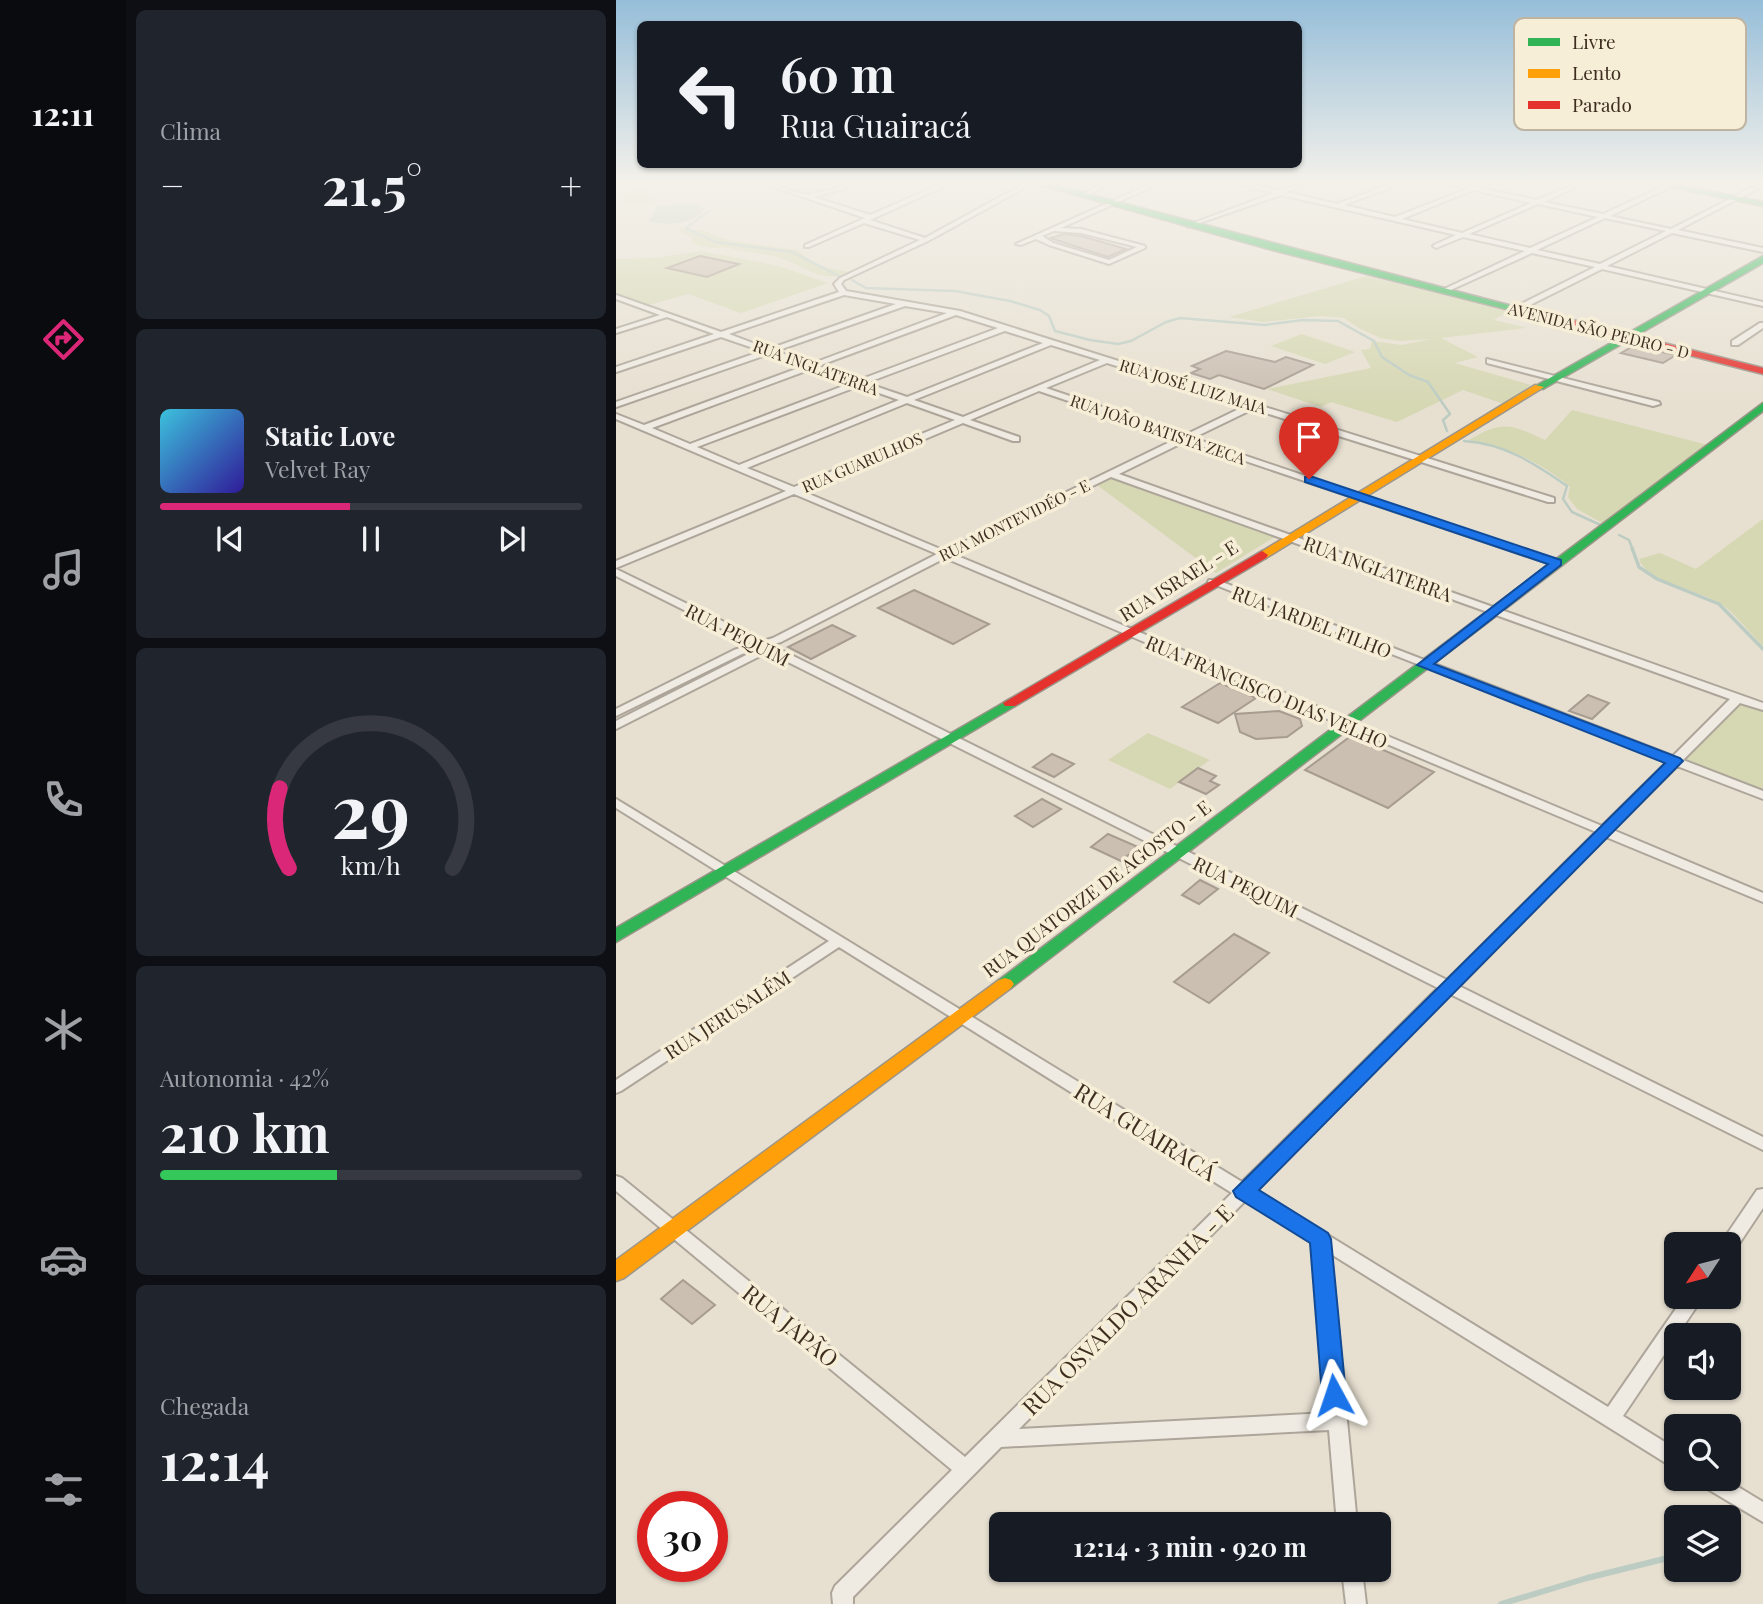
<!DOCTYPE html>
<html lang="pt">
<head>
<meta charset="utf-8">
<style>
	:root { --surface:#171b24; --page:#20242c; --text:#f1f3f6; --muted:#9ea1a6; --line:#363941; --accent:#db2777 }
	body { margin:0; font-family:"Playfair Display",serif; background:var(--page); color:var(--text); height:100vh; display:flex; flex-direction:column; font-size:26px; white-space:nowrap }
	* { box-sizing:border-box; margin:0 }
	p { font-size:23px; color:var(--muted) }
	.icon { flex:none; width:38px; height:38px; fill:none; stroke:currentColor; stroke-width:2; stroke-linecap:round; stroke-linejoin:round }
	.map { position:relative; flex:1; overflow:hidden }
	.side { display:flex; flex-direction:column; gap:10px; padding:10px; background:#0d0f14; width:490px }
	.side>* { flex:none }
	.top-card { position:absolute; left:21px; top:21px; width:665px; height:147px; border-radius:10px; box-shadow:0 2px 5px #0004; background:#171b24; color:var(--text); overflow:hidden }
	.needle { width:46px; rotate:234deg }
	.fabs { position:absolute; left:1048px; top:1232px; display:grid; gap:14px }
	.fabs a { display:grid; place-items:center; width:77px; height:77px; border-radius:10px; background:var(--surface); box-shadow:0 2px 5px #0004; font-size:35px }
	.speed { position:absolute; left:21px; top:1491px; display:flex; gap:14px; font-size:35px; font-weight:700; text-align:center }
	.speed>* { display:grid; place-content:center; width:91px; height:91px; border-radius:50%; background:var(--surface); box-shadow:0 2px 5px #0004; line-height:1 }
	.speed .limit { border:10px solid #d22; background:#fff; color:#111 }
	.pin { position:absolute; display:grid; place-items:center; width:60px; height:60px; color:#fff; margin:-72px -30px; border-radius:50% 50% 50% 0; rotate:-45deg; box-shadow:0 0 7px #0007 }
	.pin .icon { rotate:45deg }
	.me { position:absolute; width:77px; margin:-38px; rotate:355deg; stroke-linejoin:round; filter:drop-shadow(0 0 5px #0008) }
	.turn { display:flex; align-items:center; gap:24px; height:147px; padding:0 28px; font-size:32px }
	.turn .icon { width:91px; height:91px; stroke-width:2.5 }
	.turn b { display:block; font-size:49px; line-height:60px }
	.big { font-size:52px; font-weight:700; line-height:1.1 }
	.side .tile { flex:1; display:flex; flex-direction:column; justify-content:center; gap:10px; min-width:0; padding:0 24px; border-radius:10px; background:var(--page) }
	.side .dial { align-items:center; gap:0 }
	.dial svg { height:182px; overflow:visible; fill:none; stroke:var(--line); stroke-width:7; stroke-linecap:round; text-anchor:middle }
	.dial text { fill:var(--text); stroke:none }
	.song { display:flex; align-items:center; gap:21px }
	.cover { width:84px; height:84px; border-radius:10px; background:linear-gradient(135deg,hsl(190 70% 55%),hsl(250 70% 35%)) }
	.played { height:7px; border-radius:4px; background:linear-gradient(90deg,var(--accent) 45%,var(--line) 45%) }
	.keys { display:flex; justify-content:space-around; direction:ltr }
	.heat { display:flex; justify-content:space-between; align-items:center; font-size:38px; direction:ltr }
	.charge { height:10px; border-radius:5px; background:linear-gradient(90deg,#34c759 42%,var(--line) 0) }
	.trip { position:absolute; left:373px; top:1512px; width:402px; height:70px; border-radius:10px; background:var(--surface); box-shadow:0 2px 5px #0004; font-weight:700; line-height:70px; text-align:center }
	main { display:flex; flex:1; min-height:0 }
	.dock { display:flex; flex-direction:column; width:126px; justify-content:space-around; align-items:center; background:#090b0e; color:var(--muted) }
	.dock .icon { width:49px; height:49px }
	.dock .current { color:var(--accent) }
	.dock b { font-size:32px; color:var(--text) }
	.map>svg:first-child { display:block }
</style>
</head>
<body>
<main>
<nav class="dock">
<b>12:11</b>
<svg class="icon current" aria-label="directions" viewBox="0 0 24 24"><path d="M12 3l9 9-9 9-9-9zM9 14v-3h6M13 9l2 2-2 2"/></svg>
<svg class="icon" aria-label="music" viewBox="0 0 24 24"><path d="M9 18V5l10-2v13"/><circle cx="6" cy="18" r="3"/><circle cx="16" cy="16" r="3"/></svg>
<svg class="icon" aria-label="phone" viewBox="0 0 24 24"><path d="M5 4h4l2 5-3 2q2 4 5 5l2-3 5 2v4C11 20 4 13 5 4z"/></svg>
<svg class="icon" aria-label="climate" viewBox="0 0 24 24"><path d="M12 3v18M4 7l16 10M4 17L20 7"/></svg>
<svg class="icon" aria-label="car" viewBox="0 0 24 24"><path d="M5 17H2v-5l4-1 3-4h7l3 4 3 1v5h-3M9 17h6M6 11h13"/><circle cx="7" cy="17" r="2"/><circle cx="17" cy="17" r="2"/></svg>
<svg class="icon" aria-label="filters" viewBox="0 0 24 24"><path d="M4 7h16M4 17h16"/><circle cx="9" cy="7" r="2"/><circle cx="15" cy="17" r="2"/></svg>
</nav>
<section class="side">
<div class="tile"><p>Clima</p>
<div class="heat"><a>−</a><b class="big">21.5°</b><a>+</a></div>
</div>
<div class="tile">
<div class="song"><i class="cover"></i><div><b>Static Love</b><p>Velvet Ray</p></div></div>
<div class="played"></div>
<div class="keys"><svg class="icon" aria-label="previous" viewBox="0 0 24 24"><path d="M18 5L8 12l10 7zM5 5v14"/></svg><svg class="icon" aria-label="pause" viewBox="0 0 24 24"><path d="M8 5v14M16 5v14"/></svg><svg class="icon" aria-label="next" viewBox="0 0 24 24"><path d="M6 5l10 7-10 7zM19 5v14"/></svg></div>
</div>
<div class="tile dial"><svg viewBox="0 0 100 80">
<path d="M14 69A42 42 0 1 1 86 69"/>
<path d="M14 69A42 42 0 0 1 10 34" stroke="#db2777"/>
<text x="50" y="56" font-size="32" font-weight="700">29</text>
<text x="50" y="72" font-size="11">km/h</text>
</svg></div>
<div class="tile"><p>Autonomia · 42%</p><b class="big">210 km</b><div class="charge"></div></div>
<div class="tile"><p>Chegada</p><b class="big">12:14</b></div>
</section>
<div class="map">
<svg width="1147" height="1604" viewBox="0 0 1147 1604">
	<rect width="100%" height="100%" fill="#e7e0d1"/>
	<!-- green -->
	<g fill="#d6d7b3">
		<path d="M32 189 41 202 9 206 0 192Z"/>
		<path d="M62 227 87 231 115 241 181 250 201 265 232 272C206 286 185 263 160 257 146 253 131 252 117 249 102 245 87 252 75 241L76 237 66 233Z"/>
		<path d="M85 251 163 266 212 283 125 313 72 294 33 305 0 294V259L39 258Z"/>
		<path d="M750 276 893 311 878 320 911 328 825 338 862 357 839 363 915 385 888 404 847 390 781 422 715 402 705 407 651 389 755 368 745 350 754 349 756 341 786 345 814 339 784 341 764 338 741 327 728 318 705 316 647 322 613 317Z"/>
		<path d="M686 334 739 352 709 364 655 346Z"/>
		<path d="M956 410 1092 445 988 524 961 509 952 497 954 487C924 461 892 448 853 440 887 420 894 424 929 440Z"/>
		<path d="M498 478 660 536 600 573 481 485Z"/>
		<path d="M1147 519V646C1135 634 1117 611 1104 603 1083 590 1032 584 1023 559L1044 553 1080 569Z"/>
		<path d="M1126 702 1147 710V791L1068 761Z"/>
		<path d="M532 733 594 760 554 789 492 760Z"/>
	</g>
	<!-- water -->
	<path fill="#bcccc2" d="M80 203 89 209C81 223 49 227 33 221L41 206Z"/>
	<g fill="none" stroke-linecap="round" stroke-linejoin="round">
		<!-- stream-far2 -->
		<g stroke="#bcccc2" stroke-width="2.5">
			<path d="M93 211 70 228 99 242 176 252 225 277"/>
			<path d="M236 280 250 288 339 291 394 301 424 310 433 316 439 331 474 340 502 344 515 341 550 322 564 318 649 325 687 320 722 321 758 341 766 357 793 375 812 382 834 414 827 420 831 431"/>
			<path d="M848 441C887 443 920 464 951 486L947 499 956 512 989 527"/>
			<path d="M1003 535 1013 540 1017 550"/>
		</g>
		<!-- stream-far1 -->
		<path stroke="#bcccc2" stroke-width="3.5" d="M1016 548 1023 567 1041 579 1103 604 1147 649"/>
		<!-- stream -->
		<path stroke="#bcccc2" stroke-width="6" d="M885 1604 971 1578 1060 1556"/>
	</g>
	<!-- building -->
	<g fill="#cbbfb2" stroke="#a89c90" stroke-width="2">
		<path d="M448 234 465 236 510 249 492 257 434 238Z"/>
		<path d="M84 256 123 264 91 277 51 268Z"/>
		<path d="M1019 345 1041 351 1060 355 1047 363 1005 353Z"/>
		<path d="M610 351 659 362 670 357 697 365 648 389 603 375 594 379 575 373 584 369 576 366Z"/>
		<path d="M298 590 373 624 337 644 262 608Z"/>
		<path d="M216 625 239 636 195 659 172 647Z"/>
		<path d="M604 683 640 698 602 723 566 707Z"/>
		<path d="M972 695 993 703 976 719 953 711Z"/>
		<path d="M663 711 684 719 686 726 671 737 640 739 624 732 619 714Z"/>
		<path d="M735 736 818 772 772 808 689 770Z"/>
		<path d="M436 754 458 764 438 777 417 767Z"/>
		<path d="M582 768 600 776 594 781 603 785 590 794 563 782Z"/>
		<path d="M426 799 445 809 417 827 399 816Z"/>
		<path d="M492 834 522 847 505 861 475 847Z"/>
		<path d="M584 880 602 889 583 904 566 895Z"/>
		<path d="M618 934 653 953 593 1003 558 982Z"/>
		<path d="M67 1280 99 1305 76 1324 45 1299Z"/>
	</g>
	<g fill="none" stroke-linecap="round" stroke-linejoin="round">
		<defs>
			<g id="street">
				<path d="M140 181C158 181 179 196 194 194 215 192 234 181 255 181L198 197 254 215 332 181H340L254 220 309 238 413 181H421L312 241 228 280 225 284 230 291 344 311 938 498V502H932L637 409 577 438 946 563 944 565H938L570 441 503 474 1147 703V710L1124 703 1067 760 1147 791V799L1061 766 997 830 1147 893V902L990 837 843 986 1147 1137V1150L834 994 640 1191 992 1407 1068 1297H1087L1007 1416 1060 1449V1468L1053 1465 715 1254 741 1524H721L713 1430 385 1447 237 1597V1604H217L216 1593 219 1586 336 1470 0 1191V1176L6 1178 349 1457 616 1193 223 947 5 1091 0 1093V1080L213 941 0 808V799L626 1182 822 988 152 652 0 729V721L140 650 126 654 0 716V709L118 650 136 644 0 576V569L147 641 157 638 321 554 178 494 0 568V561L170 491 0 419V414L28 425 188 366 153 354 0 407V402L146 351 105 337 0 372V367L98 334 51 317 0 333V329L44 315 0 299V295L105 332 223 292 218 284 224 278 304 240 248 223 193 247H189V245L249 218ZM228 295 280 304 153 349 113 334ZM289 306 331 313 195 364 160 351ZM340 315 382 328 243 380 202 366ZM389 331 427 343 291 397 250 383ZM435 345 484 360 347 417 298 400ZM491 363 629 406 569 435 430 388ZM195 369 235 383 74 444 36 428ZM243 386 283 400 123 465 81 447ZM423 391 562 438 329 551 186 491 347 423 397 441H403V437L354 420ZM291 403 339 420 178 487 131 468ZM495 477 1114 699 1057 756 601 580H593L592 582 1051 762 986 826 337 554ZM329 558 980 832 831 980 155 645 165 642ZM629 1201 697 1243 712 1413 403 1429Z"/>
				<path d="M489 181H497L470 197 465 196Z"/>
				<path d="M541 181H549L445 228 465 229 529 246V248L493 264 433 245 420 239 405 245 400 244ZM438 231 465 233 521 247 493 260 437 243 426 236Z"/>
				<path d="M611 181C629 181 644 188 661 190 673 191 686 181 699 181L671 192 721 204 783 181H792L728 205 779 217 851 189 818 181C831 181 843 187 855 186 863 186 870 181 879 181L863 188 921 200 966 181H974L928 202 987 214 1059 181H1067L994 216 1055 229 1147 182V186L1062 230 1147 248V252L1056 233 991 266 1147 302V306L986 269 900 312 896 310 897 308 979 267 916 253 828 293 826 292V290L909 251 847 237 820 248 817 246 818 245 840 235 665 195 572 227V225L658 193ZM857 190 915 203 846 233 786 219ZM922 204 982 217 914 248 853 234ZM989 218 1050 231 984 264 921 250Z"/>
				<path d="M1144 323H1147V328L1122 345H1116V341Z"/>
				<path d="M871 359 1043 402 1044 404 1037 406 871 363Z"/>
				<path d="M1147 1189V1208L1119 1250 1113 1252V1244H1105L1107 1240 1141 1190Z"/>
				<path d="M1082 1479H1109L1147 1502V1522L1085 1485Z"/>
				<path d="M726 1570H746L750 1604H730Z"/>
			</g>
			<g id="fast">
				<path d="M410 181H423L934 316 929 319 660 251Z"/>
				<path d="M1026 181H1043L1147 202V206Z"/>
				<path d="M1147 256V263L927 389 918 387Z"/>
				<path d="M1147 403V411L395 988H383L380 984 383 980Z"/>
				<path d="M394 699 399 700 401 703 399 706 0 942V928Z"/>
			</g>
			<g id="slow">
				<path d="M919 385 928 387 650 558H642L640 555Z"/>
				<path d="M389 978 395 980 398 984 395 988 8 1278 0 1281V1260L383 980Z"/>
			</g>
			<g id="jam">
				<path d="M929 313 1147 368V374L926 318 924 316Z"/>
				<path d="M646 551 652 555 650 558 399 706H389L387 703Z"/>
			</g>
		</defs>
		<!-- street casing -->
		<use href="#street" stroke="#ada599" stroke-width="4"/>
		<!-- fast casing -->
		<use href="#fast" stroke="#9c958a" stroke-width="3"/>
		<!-- slow casing -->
		<use href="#slow" stroke="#9c958a" stroke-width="3"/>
		<!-- jam casing -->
		<use href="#jam" stroke="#9c958a" stroke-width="3"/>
		<!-- street -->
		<use href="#street" fill="#efebe3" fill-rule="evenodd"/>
		<!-- fast -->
		<use href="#fast" fill="#30b455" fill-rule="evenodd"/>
		<!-- slow -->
		<use href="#slow" fill="#ff9f0a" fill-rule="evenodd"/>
		<!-- jam -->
		<use href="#jam" fill="#e5322d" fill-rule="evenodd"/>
	</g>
	<!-- sky -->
	<linearGradient id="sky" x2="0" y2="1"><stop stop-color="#96bed9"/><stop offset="0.45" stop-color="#f4f1ea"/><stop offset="1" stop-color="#f4f1ea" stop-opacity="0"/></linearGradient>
	<rect width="1147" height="406" fill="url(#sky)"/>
	<!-- route -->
	<path fill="#1a73e8" stroke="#114b97" stroke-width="2" d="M689 477H697L945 560V565L818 664 1064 758 1067 761 643 1190 712 1233 715 1239 730 1395 726 1403 718 1406 709 1403 706 1395 694 1243 620 1197 617 1191 1049 763 801 665 932 564 689 482Z"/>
	<g text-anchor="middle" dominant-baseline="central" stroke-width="7" stroke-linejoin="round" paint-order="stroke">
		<!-- far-street labels -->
		<g font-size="16" fill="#3d2e20" stroke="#f7eed8">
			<text transform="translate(983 330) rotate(14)">AVENIDA SÃO PEDRO - D</text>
			<text transform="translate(200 367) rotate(20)">RUA INGLATERRA</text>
			<text transform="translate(577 386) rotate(17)">RUA JOSÉ LUIZ MAIA</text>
			<text transform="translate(542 429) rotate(19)">RUA JOÃO BATISTA ZECA</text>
			<text transform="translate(246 462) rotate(-23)">RUA GUARULHOS</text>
			<text transform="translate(398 520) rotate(-26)">RUA MONTEVIDÉO - E</text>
		</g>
		<!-- street labels -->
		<g font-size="19" fill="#3d2e20" stroke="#f7eed8">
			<text transform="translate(762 568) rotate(20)">RUA INGLATERRA</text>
			<text transform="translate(562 580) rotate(-32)">RUA ISRAEL - E</text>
			<text transform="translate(696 621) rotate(21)">RUA JARDEL FILHO</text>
			<text transform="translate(122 634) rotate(27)">RUA PEQUIM</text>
			<text transform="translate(651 691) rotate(23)">RUA FRANCISCO DIAS VELHO</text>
			<text transform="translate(630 886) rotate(26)">RUA PEQUIM</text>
			<text transform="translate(480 888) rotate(-37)">RUA QUATORZE DE AGOSTO - E</text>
			<text transform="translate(111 1014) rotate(-33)">RUA JERUSALÉM</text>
		</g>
		<!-- near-street labels -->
		<g font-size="23" fill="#3d2e20" stroke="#f7eed8">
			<text transform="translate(530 1131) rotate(32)">RUA GUAIRACÁ</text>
			<text transform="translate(511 1309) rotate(-45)">RUA OSVALDO ARANHA - E</text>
			<text transform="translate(175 1325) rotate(39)">RUA JAPÃO</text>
		</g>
	</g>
	<!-- legend -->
	<rect x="898" y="18" width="232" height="112" rx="10" fill="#f7eed8" stroke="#bfb4a1" stroke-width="2"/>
	<rect x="912" y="38" width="32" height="8" fill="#30b455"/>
	<rect x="912" y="69" width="32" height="9" fill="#ff9f0a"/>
	<rect x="912" y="101" width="32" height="8" fill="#e5322d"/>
	<g font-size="19" fill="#3d2e20">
		<text x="956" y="49">Livre</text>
		<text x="956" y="80">Lento</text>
		<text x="956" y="112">Parado</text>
	</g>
</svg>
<div class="fabs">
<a><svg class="needle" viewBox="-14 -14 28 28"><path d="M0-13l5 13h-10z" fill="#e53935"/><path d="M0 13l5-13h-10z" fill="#9ea1a6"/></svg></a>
<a><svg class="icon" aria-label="sound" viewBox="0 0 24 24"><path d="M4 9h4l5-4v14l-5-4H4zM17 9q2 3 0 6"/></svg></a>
<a><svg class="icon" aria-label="search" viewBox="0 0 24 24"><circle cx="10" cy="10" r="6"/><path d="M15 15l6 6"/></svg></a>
<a><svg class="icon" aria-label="layers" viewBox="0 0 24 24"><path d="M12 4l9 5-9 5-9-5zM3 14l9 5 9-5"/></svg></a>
</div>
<div class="speed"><div class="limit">30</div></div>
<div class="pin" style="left:693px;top:479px;background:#d93025"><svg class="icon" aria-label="arrive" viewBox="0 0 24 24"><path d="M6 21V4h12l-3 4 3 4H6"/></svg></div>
<svg class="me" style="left:718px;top:1395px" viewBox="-20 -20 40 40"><path d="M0-17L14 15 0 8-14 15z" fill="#1a73e8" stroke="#fff" stroke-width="4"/></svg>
<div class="trip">12:14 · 3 min · 920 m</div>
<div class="top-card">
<div class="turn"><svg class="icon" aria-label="left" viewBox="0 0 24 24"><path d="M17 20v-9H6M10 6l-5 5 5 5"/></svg><div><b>60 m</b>Rua Guairacá</div></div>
</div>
</div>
</main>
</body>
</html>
